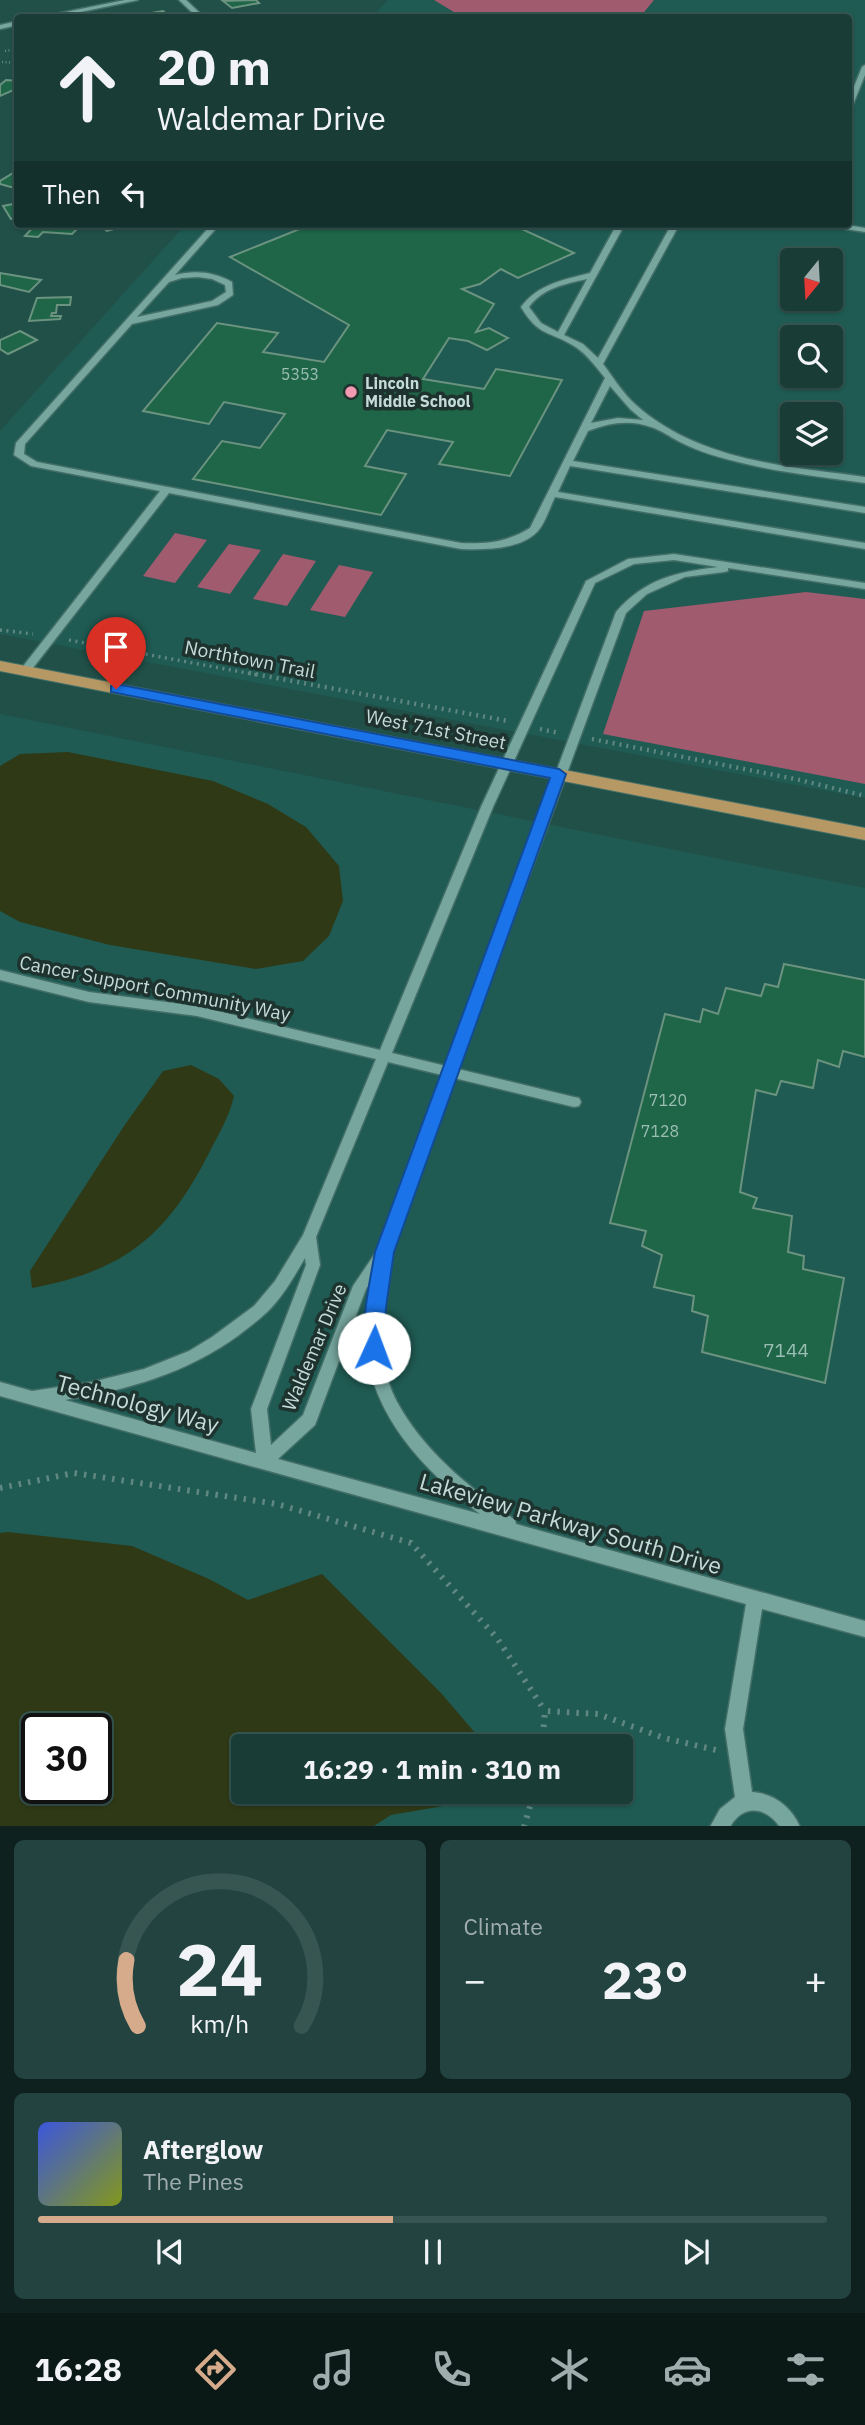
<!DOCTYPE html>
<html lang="en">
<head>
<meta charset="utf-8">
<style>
	:root { --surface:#193c37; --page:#22433f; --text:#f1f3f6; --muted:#9fadad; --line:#375652; --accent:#d6ab8b }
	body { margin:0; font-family:"IBM Plex Sans",sans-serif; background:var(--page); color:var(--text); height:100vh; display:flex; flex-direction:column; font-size:26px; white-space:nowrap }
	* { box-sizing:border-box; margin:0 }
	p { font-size:23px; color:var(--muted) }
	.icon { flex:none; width:38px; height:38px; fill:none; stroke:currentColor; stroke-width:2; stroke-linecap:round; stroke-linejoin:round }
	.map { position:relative; height:1826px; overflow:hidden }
	.panel { display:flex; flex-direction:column; gap:14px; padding:14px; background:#0e211e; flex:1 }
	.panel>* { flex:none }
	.banner { position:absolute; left:14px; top:14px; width:838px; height:214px; border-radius:7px; box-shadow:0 2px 5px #0004,0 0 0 2px var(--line); background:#193c37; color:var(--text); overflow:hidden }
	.needle { width:46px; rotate:198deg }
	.fabs { position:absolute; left:780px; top:248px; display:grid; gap:14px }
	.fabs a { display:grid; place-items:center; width:63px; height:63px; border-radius:7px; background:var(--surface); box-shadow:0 2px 5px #0004,0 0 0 2px var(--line); font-size:35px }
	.speed { position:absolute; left:21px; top:1713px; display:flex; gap:14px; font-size:35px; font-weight:700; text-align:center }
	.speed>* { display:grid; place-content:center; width:91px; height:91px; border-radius:50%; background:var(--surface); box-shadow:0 2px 5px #0004,0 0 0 2px var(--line); line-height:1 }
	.speed .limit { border:4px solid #111; border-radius:10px; background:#fff; color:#111 }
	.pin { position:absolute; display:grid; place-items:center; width:60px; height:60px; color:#fff; margin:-72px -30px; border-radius:50% 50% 50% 0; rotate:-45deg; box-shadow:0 0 7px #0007 }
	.pin .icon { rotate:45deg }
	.me { position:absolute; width:77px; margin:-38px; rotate:2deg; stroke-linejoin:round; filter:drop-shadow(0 0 5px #0008) }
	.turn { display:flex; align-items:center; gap:24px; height:147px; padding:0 28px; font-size:32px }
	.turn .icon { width:91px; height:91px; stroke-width:2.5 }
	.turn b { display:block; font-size:49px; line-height:60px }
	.then { display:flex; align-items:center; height:66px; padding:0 28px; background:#0003; gap:14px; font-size:26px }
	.big { font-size:52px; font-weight:800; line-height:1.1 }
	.panel .widget { flex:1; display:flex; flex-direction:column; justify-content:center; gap:10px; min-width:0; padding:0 24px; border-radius:10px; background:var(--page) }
	.panel .dial { align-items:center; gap:0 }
	.dial svg { height:182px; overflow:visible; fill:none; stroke:var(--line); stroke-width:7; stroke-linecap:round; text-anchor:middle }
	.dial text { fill:var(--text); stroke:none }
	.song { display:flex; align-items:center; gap:21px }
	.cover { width:84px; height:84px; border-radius:10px; background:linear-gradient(135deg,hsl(230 70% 55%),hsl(70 70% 35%)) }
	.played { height:7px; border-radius:4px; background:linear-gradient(90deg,var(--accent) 45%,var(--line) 45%) }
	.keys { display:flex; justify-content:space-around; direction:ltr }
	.heat { display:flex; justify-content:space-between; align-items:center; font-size:38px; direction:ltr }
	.panel .tiles { flex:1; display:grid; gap:14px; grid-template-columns:1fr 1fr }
	.widget:last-child { grid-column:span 2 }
	.trip { position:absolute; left:231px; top:1734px; width:402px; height:70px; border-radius:7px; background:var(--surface); box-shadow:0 2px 5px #0004,0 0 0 2px var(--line); font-weight:800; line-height:70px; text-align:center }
	.menu { display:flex; height:112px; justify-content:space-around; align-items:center; background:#0a1816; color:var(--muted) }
	.menu .icon { width:49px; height:49px }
	.menu .selected { color:var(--accent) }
	.menu b { font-size:32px; color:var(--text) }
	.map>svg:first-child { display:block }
</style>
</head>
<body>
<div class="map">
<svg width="865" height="1827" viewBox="0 0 865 1827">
	<rect width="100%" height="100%" fill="#215049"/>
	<!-- built -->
	<g fill="#1f5b53" fill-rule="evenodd">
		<path d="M388 0H865V798L0 634V431L186 224H849V18L372 17ZM793 261H831V299H793ZM793 338H831V376H793ZM793 415H831V453H793Z"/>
		<path d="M0 714 865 888V1826H0ZM37 1729H96V1788H37ZM243 1746H621V1792H243Z"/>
	</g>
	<!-- green -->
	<g fill="#a15b6f">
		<path d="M434 0H654L640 17H462Z"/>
		<path d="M175 533 207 540 175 583 143 576Z"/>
		<path d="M229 544 261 550 230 594 197 587Z"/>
		<path d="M283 554 316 561 287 606 253 599Z"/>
		<path d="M339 565 373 572 345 617 310 610Z"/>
		<path d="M806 592 865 599V784L603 734 644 611Z"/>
	</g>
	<!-- water -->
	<g fill="#2f3916" fill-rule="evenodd">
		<path d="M68 752 213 781 268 804 306 827 339 866 343 901 329 936 303 961 256 969 110 945 20 922 0 911V766L20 754Z"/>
		<path d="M191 1065 219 1079 234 1096C229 1118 218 1135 208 1155 166 1237 123 1271 32 1288L30 1271 124 1126 163 1071Z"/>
		<path d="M8 1532 132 1546 209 1579 248 1600 322 1574 441 1693 476 1734V1746H243V1792H463L449 1805 391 1815 374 1826H0V1533ZM37 1729H96V1788H37Z"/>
	</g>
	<!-- building -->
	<g fill="#1f6649" stroke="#6b937f" stroke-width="2">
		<path d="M256 0 259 3 232 8 223 1Z"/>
		<path d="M163 11 171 18H150L146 14Z"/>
		<path d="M6 80 18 81V88L0 96V85Z"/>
		<path d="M18 170V189L0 184V181Z"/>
		<path d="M18 203V217L11 219 3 206Z"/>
		<path d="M36 224H68L80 226 72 234 43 232 38 237 25 236Z"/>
		<path d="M98 224H132L107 231Z"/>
		<path d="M312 224H511L574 253 518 278 501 269 480 284 462 289 494 304 476 332 489 328 508 338 487 350 468 341 449 338 423 379 484 389 496 369 562 380 510 476 439 464 453 442 387 430 365 466 406 474 381 515 193 479 222 441 260 448 285 414 224 402 209 424 143 411 217 323 278 333 263 352 324 362 349 325 230 257Z"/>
		<path d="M0 273 41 280 29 292 0 285Z"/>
		<path d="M71 297 70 305H57L56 313H52L51 316H61L60 319 29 321 37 298Z"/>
		<path d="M20 331 37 340 8 354 0 349V340Z"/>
		<path d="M784 964 865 980V1057L843 1051 839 1067 818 1060 813 1088 781 1081 776 1095 756 1090 740 1192 757 1198 753 1208 792 1216 788 1252 804 1256 803 1269 844 1278 825 1383 702 1352 708 1316 692 1311 694 1296 654 1287 662 1255 642 1246 646 1231 610 1223 665 1014 700 1022 703 1009 718 1014 726 988 761 996 765 984 778 987Z"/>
	</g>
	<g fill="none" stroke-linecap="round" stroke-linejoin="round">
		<defs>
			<g id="minor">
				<path d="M125 0H138L52 18H36Z"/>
				<path d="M179 0H186L205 18H198Z"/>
				<path d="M18 21V25L0 29V25Z"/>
				<path d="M865 65V75L852 107 849 109V99L862 67Z"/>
				<path d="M212 224H220L175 275C195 270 214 272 232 282L233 295 218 305 132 324 25 444 24 454 37 462 461 543C486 544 508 542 530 528L605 378C596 367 587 354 574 346 548 330 539 337 521 307 538 284 563 280 590 273L617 224H625L564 335 583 344 598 358 670 227 667 224H675L678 227 603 364C613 377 623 394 636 405 699 461 786 466 865 477V483C824 477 782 473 742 463 721 458 699 452 680 442 670 437 661 430 651 427 630 419 608 423 588 431L573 461 865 507V513L570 466 558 492 865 543V549L555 497C550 507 545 524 537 532 519 550 484 550 461 549L169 493 29 673H21L20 671 21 669 160 491 31 466 14 455 16 443ZM198 277 212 279 225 285 226 292 212 301 137 317 169 282 182 278ZM587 279 558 332 541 323 529 307C543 288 565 284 587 279ZM610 386 630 409 643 420 618 418 591 423Z"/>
				<path d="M822 224H841L865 228V232L826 226Z"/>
				<path d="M674 554 865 583V589L728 568V571L724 572 685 577 647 594 626 613 458 1069 574 1097 579 1098 581 1102 579 1106 574 1107 454 1078C442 1112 430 1145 418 1179 409 1203 396 1229 391 1254 382 1301 373 1355 396 1400 423 1451 469 1487 515 1520L516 1524 865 1621V1637L762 1609 743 1729 752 1792C773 1793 792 1807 800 1827H780C765 1806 743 1804 730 1827H710L720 1809 735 1797 725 1729 746 1604 0 1396V1382L32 1391 92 1382 144 1369 189 1351 212 1337 254 1306 275 1281 303 1235 376 1059 197 1016 89 1002 0 980V970L89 992 197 1006 380 1050 481 807 586 581 628 559ZM674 560 718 567C676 572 645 579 616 612L446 1066 392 1053 493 807 595 583 634 564ZM388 1062 442 1075 378 1249 353 1286 303 1415 271 1445 267 1409 320 1265 316 1237ZM305 1258 306 1265 251 1409 256 1453 65 1400C128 1390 187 1373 239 1335 250 1326 262 1318 272 1307 285 1293 295 1275 305 1258ZM372 1280C369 1301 365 1324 366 1345 372 1418 426 1471 480 1514L278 1459 315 1425 366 1289Z"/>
			</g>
			<path id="major" d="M0 661 865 828V840L0 671Z"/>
		</defs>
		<!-- minor casing -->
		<use href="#minor" stroke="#436e68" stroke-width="3"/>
		<!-- major casing -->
		<use href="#major" stroke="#436e68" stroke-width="2"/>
		<!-- path-far3 -->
		<g stroke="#608781" stroke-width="2.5" stroke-dasharray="1 2.5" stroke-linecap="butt">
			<path d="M5 51 18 49"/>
			<path d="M2 62 18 63"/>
		</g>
		<!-- path-far2 -->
		<g stroke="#608781" stroke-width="3.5" stroke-dasharray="2 4.5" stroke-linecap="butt">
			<path d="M0 630 33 634"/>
			<path d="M69 640 258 675"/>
		</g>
		<!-- path-far1 -->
		<g stroke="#608781" stroke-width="4.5" stroke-dasharray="2 5" stroke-linecap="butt">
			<path d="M249 673 508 721"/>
			<path d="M540 729 559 733"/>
			<path d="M592 739 800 780 865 796"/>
		</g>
		<!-- path -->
		<g stroke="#608781" stroke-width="6" stroke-dasharray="2.5 7" stroke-linecap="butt">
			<path d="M0 1488 74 1473 277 1504 411 1543 497 1638 545 1711"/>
			<path d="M542 1746 545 1711 598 1714 664 1738 716 1750"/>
			<path d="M524 1827 534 1792"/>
		</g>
		<!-- minor -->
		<use href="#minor" fill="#76a69e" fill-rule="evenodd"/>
		<!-- major -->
		<use href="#major" fill="#b69864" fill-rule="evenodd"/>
	</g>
	<!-- route -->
	<path fill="#1a73e8" stroke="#114b97" stroke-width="2" d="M116 684 559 769 566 774 394 1252 386 1307 384 1348 381 1354 374 1356 367 1354C358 1334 371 1275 375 1252L550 778 111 692V686Z"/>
	<!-- markers -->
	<circle fill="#f19ab1" stroke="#1e322e" stroke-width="2.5" cx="351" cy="392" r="7"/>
	<g text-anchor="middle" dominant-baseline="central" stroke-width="7" stroke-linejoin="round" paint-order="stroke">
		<!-- number labels -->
		<g font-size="16" fill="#9bbeb4">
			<text x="300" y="374">5353</text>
			<text x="668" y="1100">7120</text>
			<text x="660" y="1131">7128</text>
		</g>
		<!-- far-poi labels -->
		<g font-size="16" font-weight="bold" fill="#c4dcd8" stroke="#1e322e" text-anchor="start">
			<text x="365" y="383">Lincoln<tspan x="365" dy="18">Middle School</tspan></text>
		</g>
		<!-- street labels -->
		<g font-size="19" fill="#c4dcd8" stroke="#1e322e">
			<text transform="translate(250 659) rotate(11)">Northtown Trail</text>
			<text transform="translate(436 729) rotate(11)">West 71st Street</text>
			<text transform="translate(155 988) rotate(11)">Cancer Support Community Way</text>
			<text transform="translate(314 1347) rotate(-67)">Waldemar Drive</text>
		</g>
		<!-- near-number labels -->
		<g font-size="19" fill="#9bbeb4">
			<text x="786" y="1350">7144</text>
		</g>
		<!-- near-street labels -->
		<g font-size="23" fill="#c4dcd8" stroke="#1e322e">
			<text transform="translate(138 1403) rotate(15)">Technology Way</text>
			<text transform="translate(571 1523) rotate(16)">Lakeview Parkway South Drive</text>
		</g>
	</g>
</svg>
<div class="fabs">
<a><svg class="needle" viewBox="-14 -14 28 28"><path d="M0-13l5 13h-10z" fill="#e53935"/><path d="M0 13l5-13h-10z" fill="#9fadad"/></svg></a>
<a><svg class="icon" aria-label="search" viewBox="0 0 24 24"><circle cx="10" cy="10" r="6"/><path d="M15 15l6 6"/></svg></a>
<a><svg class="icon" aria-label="layers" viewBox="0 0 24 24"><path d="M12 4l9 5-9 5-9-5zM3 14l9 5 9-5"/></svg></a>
</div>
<div class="speed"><div class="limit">30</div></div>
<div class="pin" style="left:116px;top:689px;background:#d93025"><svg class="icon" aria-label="arrive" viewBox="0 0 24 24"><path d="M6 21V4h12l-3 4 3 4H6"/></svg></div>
<svg class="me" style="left:374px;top:1348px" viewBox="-20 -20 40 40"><circle r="19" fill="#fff"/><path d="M0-13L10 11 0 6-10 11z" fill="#1a73e8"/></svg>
<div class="trip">16:29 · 1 min · 310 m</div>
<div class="banner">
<div class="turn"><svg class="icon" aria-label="ahead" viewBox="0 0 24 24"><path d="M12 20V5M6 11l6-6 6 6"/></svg><div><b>20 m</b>Waldemar Drive</div></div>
<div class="then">Then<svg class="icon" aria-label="left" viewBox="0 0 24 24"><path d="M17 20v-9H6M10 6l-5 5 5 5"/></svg></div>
</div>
</div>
<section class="panel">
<div class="tiles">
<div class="widget dial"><svg viewBox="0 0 100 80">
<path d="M14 69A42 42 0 1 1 86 69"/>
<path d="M14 69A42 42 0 0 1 9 40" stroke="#d6ab8b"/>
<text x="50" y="56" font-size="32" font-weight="700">24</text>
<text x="50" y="72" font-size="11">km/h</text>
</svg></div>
<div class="widget"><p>Climate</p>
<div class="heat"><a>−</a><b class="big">23°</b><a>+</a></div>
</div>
<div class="widget">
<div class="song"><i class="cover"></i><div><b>Afterglow</b><p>The Pines</p></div></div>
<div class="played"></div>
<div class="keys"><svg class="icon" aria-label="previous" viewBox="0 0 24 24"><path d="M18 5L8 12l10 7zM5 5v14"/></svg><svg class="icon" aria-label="pause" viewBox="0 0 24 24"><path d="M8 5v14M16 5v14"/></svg><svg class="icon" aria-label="next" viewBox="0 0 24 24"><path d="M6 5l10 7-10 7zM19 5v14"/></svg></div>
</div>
</div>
</section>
<nav class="menu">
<b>16:28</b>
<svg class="icon selected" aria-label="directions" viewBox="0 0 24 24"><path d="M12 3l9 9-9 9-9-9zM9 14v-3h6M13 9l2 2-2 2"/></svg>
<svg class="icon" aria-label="music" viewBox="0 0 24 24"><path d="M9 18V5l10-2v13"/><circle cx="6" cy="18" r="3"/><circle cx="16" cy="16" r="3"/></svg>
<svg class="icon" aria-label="phone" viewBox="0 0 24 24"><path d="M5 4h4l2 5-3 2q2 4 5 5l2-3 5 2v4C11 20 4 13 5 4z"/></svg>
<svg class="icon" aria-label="climate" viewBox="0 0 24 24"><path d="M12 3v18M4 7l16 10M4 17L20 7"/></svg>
<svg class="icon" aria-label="car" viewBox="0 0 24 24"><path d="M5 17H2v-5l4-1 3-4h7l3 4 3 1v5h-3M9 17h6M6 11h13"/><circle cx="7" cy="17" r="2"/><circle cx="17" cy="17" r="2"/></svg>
<svg class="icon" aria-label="filters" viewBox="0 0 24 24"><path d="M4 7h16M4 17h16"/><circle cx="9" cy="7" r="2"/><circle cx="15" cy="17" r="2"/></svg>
</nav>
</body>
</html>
